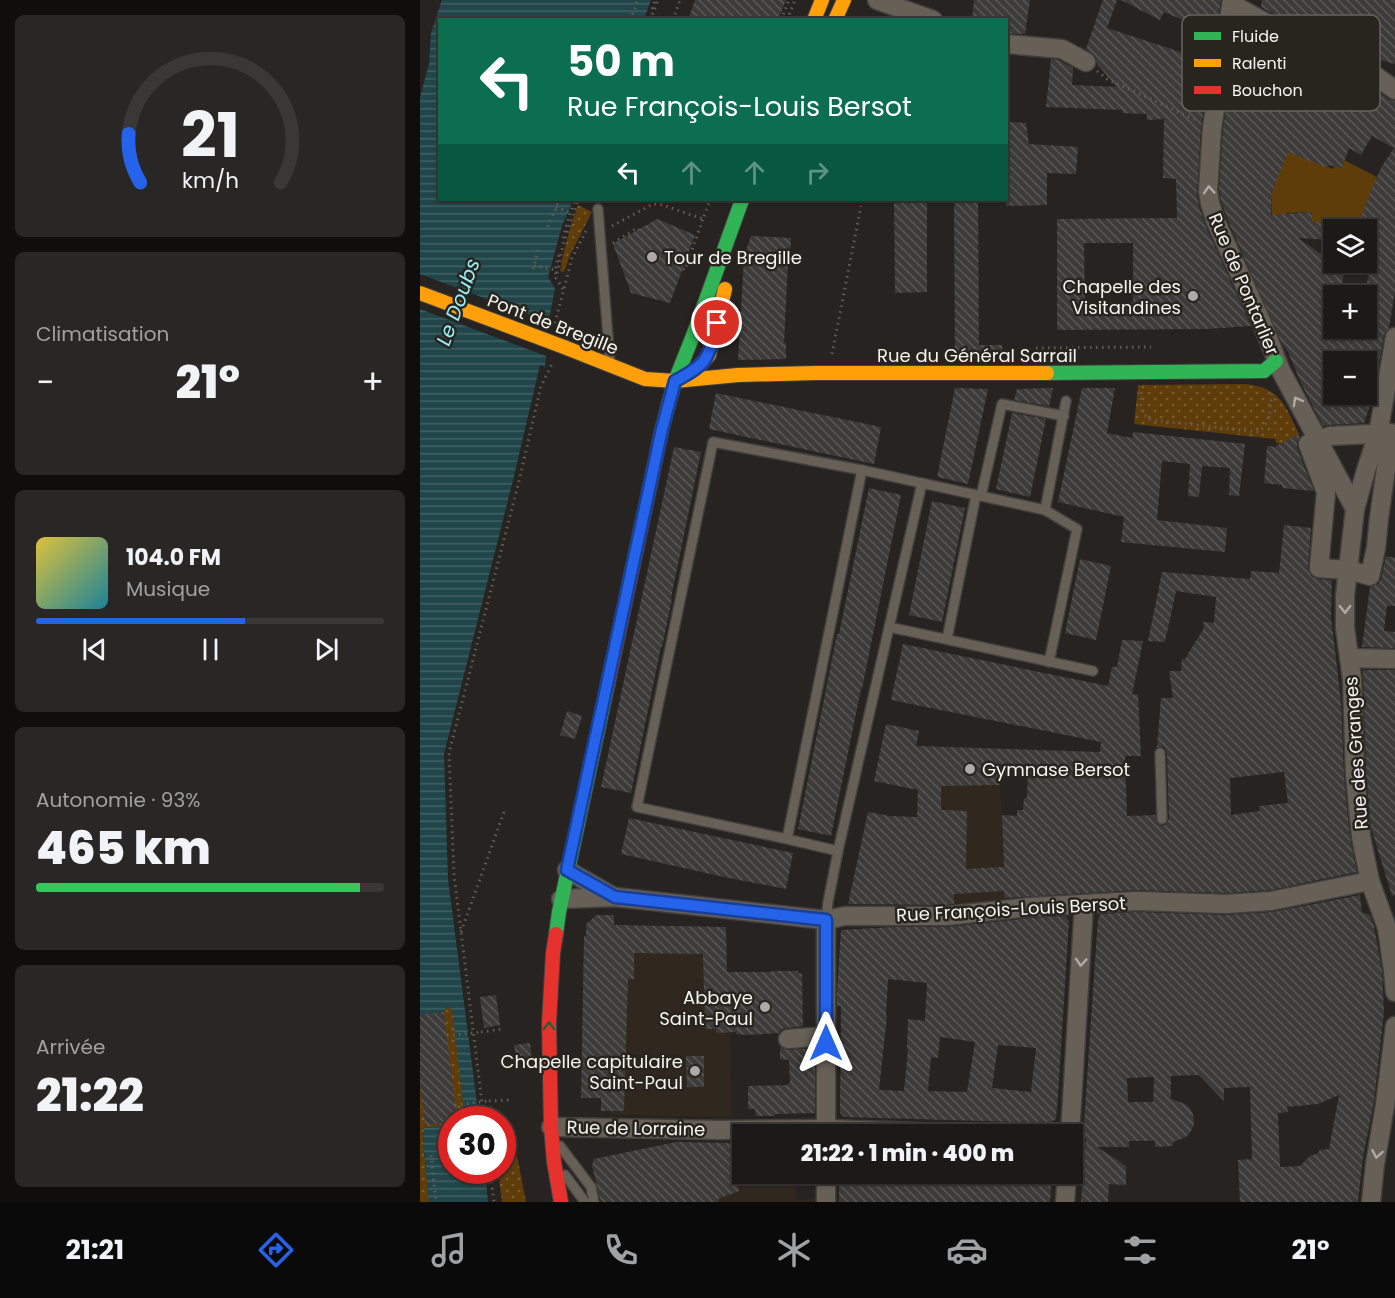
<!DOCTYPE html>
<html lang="fr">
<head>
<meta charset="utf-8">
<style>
	:root { --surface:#1c1a18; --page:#292725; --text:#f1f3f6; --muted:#a0a1a2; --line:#3a3837; --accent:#2563eb }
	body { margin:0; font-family:Poppins,sans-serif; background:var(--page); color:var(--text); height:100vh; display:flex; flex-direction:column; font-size:22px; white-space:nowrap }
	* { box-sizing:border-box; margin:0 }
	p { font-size:20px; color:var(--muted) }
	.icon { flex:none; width:33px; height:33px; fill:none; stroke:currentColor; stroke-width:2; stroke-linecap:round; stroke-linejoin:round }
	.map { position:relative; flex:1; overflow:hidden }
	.drawer { display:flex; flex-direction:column; gap:15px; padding:15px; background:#0f0e0d; width:420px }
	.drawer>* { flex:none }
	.hud { position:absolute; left:18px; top:18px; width:570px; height:183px; border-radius:0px; box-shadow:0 2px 4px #0004,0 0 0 2px var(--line); background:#0b6e4f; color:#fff; overflow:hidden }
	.controls { position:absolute; left:903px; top:219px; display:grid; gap:12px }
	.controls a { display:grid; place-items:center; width:54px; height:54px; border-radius:0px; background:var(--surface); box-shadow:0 2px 4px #0004,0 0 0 2px var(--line); font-size:30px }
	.speed { position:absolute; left:18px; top:1106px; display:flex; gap:12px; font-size:30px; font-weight:700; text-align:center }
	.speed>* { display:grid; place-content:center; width:78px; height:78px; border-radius:50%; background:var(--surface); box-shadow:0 2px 4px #0004,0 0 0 2px var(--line); line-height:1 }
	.speed .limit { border:9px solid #d22; background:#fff; color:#111 }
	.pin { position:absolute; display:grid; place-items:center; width:51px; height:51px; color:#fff; margin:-26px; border:3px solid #fff; border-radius:50%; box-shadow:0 2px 6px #0007 }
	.me { position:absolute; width:66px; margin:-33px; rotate:0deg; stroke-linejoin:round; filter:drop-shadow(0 0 4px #0008) }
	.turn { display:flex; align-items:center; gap:21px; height:126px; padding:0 30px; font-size:27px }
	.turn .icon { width:78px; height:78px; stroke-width:2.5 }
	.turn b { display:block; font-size:42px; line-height:51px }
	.lanes { display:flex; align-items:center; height:57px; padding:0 30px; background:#0003; justify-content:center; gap:30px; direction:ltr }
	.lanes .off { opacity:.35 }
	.big { font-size:45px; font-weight:800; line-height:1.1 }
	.drawer .card { flex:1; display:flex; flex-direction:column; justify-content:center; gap:9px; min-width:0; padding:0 21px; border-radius:9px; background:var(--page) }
	.drawer .dial { align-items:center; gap:0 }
	.dial svg { height:156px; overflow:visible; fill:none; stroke:var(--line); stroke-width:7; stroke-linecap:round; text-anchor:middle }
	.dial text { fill:var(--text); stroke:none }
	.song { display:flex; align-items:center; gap:18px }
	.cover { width:72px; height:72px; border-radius:9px; background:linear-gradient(135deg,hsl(50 70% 55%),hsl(190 70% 35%)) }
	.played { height:6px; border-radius:3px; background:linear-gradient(90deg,var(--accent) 60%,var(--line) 60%) }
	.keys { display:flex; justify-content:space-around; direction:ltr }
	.heat { display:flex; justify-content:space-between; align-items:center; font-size:33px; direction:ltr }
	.charge { height:9px; border-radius:4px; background:linear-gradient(90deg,#34c759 93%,var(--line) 0) }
	.trip { position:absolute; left:312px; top:1124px; width:351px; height:60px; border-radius:0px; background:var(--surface); box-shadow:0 2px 4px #0004,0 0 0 2px var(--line); font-weight:800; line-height:60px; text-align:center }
	.tabs { display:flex; height:96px; justify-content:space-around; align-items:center; background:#0b0a0a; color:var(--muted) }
	.tabs .icon { width:42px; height:42px }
	.tabs .selected { color:var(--accent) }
	.tabs b { font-size:27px; color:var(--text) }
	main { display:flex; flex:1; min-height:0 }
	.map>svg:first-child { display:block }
</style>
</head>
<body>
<main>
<section class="drawer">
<div class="card dial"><svg viewBox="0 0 100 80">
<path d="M14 69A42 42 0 1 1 86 69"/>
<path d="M14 69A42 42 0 0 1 8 44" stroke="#2563eb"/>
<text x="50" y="56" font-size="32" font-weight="700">21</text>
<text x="50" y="72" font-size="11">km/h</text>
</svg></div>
<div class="card"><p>Climatisation</p>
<div class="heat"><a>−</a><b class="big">21°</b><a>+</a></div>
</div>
<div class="card">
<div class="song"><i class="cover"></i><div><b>104.0 FM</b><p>Musique</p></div></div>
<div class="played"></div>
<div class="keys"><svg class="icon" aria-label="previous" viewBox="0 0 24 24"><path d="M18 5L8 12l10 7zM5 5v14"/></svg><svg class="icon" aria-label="pause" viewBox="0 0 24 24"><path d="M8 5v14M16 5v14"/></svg><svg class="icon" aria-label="next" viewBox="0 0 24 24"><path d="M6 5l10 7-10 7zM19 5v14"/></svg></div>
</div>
<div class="card"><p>Autonomie · 93%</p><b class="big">465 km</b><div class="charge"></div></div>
<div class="card"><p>Arrivée</p><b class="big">21:22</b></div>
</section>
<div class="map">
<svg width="975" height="1202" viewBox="0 0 975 1202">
	<defs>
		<pattern id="grass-dots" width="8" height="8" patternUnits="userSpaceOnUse" patternTransform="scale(1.5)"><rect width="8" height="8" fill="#5f3d0a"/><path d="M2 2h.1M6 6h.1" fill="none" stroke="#775a2e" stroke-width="1.8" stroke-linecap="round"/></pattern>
		<pattern id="water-rules" width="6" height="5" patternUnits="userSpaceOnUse" patternTransform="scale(1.5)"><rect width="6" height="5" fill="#204649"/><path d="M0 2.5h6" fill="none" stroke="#416164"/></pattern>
		<pattern id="building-back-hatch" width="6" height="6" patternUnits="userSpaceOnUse" patternTransform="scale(1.5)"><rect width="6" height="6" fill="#3d3b39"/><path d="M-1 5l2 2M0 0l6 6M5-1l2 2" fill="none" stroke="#5a5856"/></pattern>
	</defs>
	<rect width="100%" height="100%" fill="#262320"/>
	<!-- built -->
	<g fill="#30271e">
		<path d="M498 746 577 749 582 815 584 902 522 907V876L496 817 500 758 496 757Z"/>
		<path d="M177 915H194L195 925 306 927 312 1117 190 1115V1098H161L164 936 166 935V924Z"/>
		<path d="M256 1142 314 1143 322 1146V1173H377L376 1200 394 1199V1202H180L172 1166 174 1159Z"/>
	</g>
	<!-- grass -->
	<g fill="url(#grass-dots)">
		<path d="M158 205 172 212 150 255 144 272 140 271C144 248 150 227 158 205Z"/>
		<path d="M825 384C861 388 865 405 879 434L872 438 876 446 856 443 855 439 714 424 718 385Z"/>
		<path d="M29 1007 32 1010 34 1020 45 1119H32L31 1124 4 1128 3 1140 9 1202H0V1015L24 1011 26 1008Z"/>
		<path d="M70 1105 91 1125 106 1202H82L78 1170H82V1119H72Z"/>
	</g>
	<!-- garden -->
	<path fill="#5f3d0a" d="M867 151 913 169 914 166 922 168 924 160 957 177 946 205 940 227 925 224 892 222 891 212 867 213 852 223 851 194Z"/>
	<!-- water -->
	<g fill="url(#water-rules)">
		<path d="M22 0H231L224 19 20 20V200H153L142 226 128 277 135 288 129 320 125 367 120 365 94 476 24 754 28 879 59 1119H45L32 1010 29 1007 26 1008 24 1012 0 1015V97L9 64 11 33Z"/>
		<path d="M31 1124 32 1170H65L68 1202H9L3 1140 4 1128Z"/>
	</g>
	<!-- pier -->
	<path fill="#262320" d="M0 274 131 323 129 357 0 309Z"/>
	<!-- building -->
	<g fill="url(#building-back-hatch)" fill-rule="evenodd">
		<path d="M275 0H366L358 20H268Z"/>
		<path d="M554 0H610L605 34 586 33V20H552Z"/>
		<path d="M683 0H697L687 28 791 62 781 127 777 193 779 206 786 227 831 326 786 329 637 330V219L757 218 756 179 743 178 744 119 727 120V114L702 113V110L626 107 631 59 639 60 653 68 652 85 697 87 677 64 675 56 666 49ZM664 243H713V302L665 303Z"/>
		<path d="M701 0H801L793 47 781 41 784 29 744 12 740 20Z"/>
		<path d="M842 0H975V64L952 58 951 59 864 20 841 7Z"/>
		<path d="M820 23 854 40 940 79 968 99 975 101V291L969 328 964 335 953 396 944 423 909 425 903 426 882 385 868 352 861 342 807 218 801 200 799 190 803 129ZM952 136 974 148 962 166 951 190 937 230H946V262L951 263 946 288V296H948L946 305V328H914V296H921L924 270 878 238 914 240V231L900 222H892V212L851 215V194L868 152 908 168 909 165 922 168 929 148 941 155ZM914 362H946V394H914Z"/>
		<path d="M586 122 606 123 609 144 658 147 656 174 627 173V205L586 206Z"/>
		<path d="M474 200H507V292L475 293Z"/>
		<path d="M534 200H558L559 345H582L583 359 535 358Z"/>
		<path d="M237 219 275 235 250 303 211 293 193 244Z"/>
		<path d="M331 236 371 238 370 261H368L364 343H366V359L318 360 324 257Z"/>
		<path d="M535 388 568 389 548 484 517 477Z"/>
		<path d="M633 388 629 406 594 400 597 389Z"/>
		<path d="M662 388H695L687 433 712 438 713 432 825 444 819 496 809 495 810 468 782 466 779 497 768 496 770 464 742 461 737 520 807 528 805 552 701 542 704 517 638 502Z"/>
		<path d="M296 393 461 427 454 464 289 429Z"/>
		<path d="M592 413 626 419 610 497 576 489Z"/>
		<path d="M879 434 880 436 877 442V448L894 491 862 488V485L844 483 847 446 856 447V446Z"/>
		<path d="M254 447 281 452 251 598 252 599 242 647H241L211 793 181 787Z"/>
		<path d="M449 488 481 495 442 689H441L411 836 378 829 417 634H419Z"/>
		<path d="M512 501 545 508 522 622 489 615Z"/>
		<path d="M864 525 891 528 888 567 889 572 892 577 898 579 912 580 911 617 921 701 924 776 930 838 937 872 850 890 806 893 716 890 584 898V891L534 894V904L525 905 428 904 448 812 470 816 497 817 498 790 454 781 466 724 499 731 496 746 680 752 681 742 471 700 483 644 688 686 692 667H697L702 640 723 641 712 695 718 694 721 756H705L707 816 735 815 737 823 742 826 745 825 749 819 747 753 744 747H737L741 698H753L749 671H761L762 659H765L784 628 783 622 794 623 796 597 756 591 745 642 728 641 742 572 830 579 831 571 859 573ZM579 765H608L607 798H604L603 810H597V816L582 815 584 867 546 869 547 811 521 810V786L580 785ZM864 772 868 803 839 806 840 811 811 815 810 778Z"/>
		<path d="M966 556 975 558V606H967L964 631 975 632V648L942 647 950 587 958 584 961 579Z"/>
		<path d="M660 559 691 566 676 640 645 633Z"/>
		<path d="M943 670H975V895L972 896 951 828 946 774Z"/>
		<path d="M147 711 162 716 155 739 140 735Z"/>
		<path d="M209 818 373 853 366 889 304 877 201 854Z"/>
		<path d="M940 895 942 912 950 915 954 926 962 971 964 1012 954 1102 943 1157 938 1202H820L818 1160 832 1159 830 1087 804 1088V1101L779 1075 751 1076V1099L765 1104 770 1108 773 1114 774 1125 770 1133 766 1137 753 1142V1146L735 1147V1141H709V1147H677L706 1166V1185L689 1184 688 1202H661L666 1138H663L678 918 681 914 717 912 806 915 852 912ZM734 1077 733 1102H708L707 1078ZM919 1095 909 1149 900 1150 897 1154 890 1156 880 1166 860 1167 858 1113 868 1112 867 1107 898 1104Z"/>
		<path d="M177 915H194V925L306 927 307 972H351V971H378V973L382 974 383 1026 367 1028 362 1029 359 1033 326 1035 316 1034V1032L296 1033V1029H285L283 954 214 953V979H208L204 1111H181V1098H161L164 936H166V924Z"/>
		<path d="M645 916 649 921 638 1095 636 1119 630 1123 424 1117 420 1113 421 1006H417V992L421 930 474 927H527L611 918ZM468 979 507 983 505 1021 488 1019 487 1049H488L484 1091 459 1090 467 1016 466 1015ZM520 1037 555 1042 547 1092 508 1091 511 1057 518 1058ZM578 1045 616 1048 611 1092 572 1088Z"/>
		<path d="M76 995 80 1025 64 1028 60 997Z"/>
		<path d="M24 1012 37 1119H32V1122L5 1125 0 1086V1015Z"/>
		<path d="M110 1043 112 1059 97 1060 94 1045Z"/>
		<path d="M360 1047 364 1049 369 1050 395 1048V1113L355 1114V1116H336L335 1109H328V1086L368 1085V1083H370L369 1060 360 1059Z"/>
		<path d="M266 1056H284V1087H267Z"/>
		<path d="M256 1142 314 1143 316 1176 319 1191 298 1199 299 1202H181L172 1166 174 1159Z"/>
		<path d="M419 1173H445L446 1181H486L482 1173H632L630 1202H419Z"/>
	</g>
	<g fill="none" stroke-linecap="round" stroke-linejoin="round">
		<defs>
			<g id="lane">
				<path d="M178 209 190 363"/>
				<path d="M442 470 625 510 646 401"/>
				<path d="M561 496 582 404 644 416"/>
				<path d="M625 510 657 529 629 662"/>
				<path d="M469 627 673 671"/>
				<path d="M527 639 556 495"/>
				<path d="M740 753 742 819"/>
				<path d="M367 839 217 807 293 442 442 470 367 839 418 851 408 902 406 920"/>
				<path d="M418 851 502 483"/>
				<path d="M140 1146 171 1187 174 1202"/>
				<path d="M145 1175 165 1202"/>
			</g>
			<g id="street">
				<path d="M457 0 513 20"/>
				<path d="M812 0 792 128 788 191 790 203 796 222 841 321 861 371 935 509"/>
				<path d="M812 4 859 30 946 69 975 90"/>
				<path d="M586 44 642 49 666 62"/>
				<path d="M975 337 958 434 946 470 935 509 925 595V628L932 679 935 775 941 837 950 881 967 928 973 970 975 992"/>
				<path d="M971 433 959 518 956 548 950 576 929 570 899 568 906 492 888 444 910 436Z"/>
				<path d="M929 658 975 659"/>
				<path d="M147 870 194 897"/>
				<path d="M141 899 195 897 406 920 425 916H526L610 907 717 901 806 904 851 901 950 881"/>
				<path d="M406 920V1134"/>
				<path d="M368 1039 406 1036"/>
				<path d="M131 1127 300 1130 407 1129 553 1134"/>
				<path d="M650 1134 664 904"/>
				<path d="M406 1202V1173"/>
				<path d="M645 1202 647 1173"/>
				<path d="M951 1202 955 1164 965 1105 975 1026"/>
			</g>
			<g id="fast">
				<path d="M627 373 844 371 856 361"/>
				<path d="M248 406 255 381 274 333 322 200"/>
				<path d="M136 934 139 912 188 683"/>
			</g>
			<g id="slow">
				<path d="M394 20 402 0"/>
				<path d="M415 20 424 0"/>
				<path d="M144 347 225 379 255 381 318 375 395 373H627"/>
				<path d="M258 379 276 370 289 355 305 289"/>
			</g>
			<g id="jam">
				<path d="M188 683 242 429 248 406"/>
				<path d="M136 934 133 953 129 1023 131 1127 134 1162 141 1202"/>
			</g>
		</defs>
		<!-- lane casing -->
		<use href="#lane" stroke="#42403e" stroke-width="12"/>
		<!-- street casing -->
		<use href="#street" stroke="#42403e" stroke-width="21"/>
		<!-- fast casing -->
		<use href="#fast" stroke="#42403e" stroke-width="16"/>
		<!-- slow casing -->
		<use href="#slow" stroke="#42403e" stroke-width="16"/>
		<!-- jam casing -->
		<use href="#jam" stroke="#42403e" stroke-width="16"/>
		<!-- path -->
		<g stroke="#625d57" stroke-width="3" stroke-dasharray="1.5 4.5" stroke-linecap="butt">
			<path d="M232 9 235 0"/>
			<path d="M210 20 218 0"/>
			<path d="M230 20 238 0"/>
			<path d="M253 20 260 0"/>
			<path d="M361 20 369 0"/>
			<path d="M367 20 375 0"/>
			<path d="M677 71 687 79 776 120"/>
			<path d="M136 207 151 213"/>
			<path d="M192 226 233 204 243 205 283 219 290 200"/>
			<path d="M128 227 139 200"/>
			<path d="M143 238 150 213 155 200"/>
			<path d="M193 243 217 228 219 230"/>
			<path d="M114 266 135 270"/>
			<path d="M113 269 119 247"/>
			<path d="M263 269 265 270 283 219"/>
			<path d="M136 274 135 270 140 251"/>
			<path d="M143 289 136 278 143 245 158 200"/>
			<path d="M135 323 152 258 166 231"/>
			<path d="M616 348 731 347"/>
			<path d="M412 354 441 206"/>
			<path d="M721 392C721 404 719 415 732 420L837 432C851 426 850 406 852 393"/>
			<path d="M41 932 84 812"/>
			<path d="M61 1032 83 1029"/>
			<path d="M69 1101 90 1100"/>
			<path d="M64 1119 34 875 29 753 99 481 121 386 133 362"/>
			<path d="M11 1155 16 1202"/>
			<path d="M70 1170 74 1202"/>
		</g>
		<!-- lane -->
		<use href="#lane" stroke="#676057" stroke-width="9"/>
		<!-- street -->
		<use href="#street" stroke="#676057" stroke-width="18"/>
		<!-- fast -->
		<use href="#fast" stroke="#30b455" stroke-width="14"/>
		<!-- slow -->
		<use href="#slow" stroke="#ff9f0a" stroke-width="14"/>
		<!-- jam -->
		<use href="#jam" stroke="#e5322d" stroke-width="14"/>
		<defs>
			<path id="slow-bridge" d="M0 293 144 347"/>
		</defs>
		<!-- slow-bridge casing -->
		<use href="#slow-bridge" stroke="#42403e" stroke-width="16" stroke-linecap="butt"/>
		<!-- path-bridge -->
		<g stroke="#625d57" stroke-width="3" stroke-dasharray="1.5 4.5" stroke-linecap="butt">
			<path d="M27 1036 61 1032"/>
			<path d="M35 1105 69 1101"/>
		</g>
		<!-- slow-bridge -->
		<use href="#slow-bridge" stroke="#ff9f0a" stroke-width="14"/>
	</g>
	<!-- one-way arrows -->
	<defs><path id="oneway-chevron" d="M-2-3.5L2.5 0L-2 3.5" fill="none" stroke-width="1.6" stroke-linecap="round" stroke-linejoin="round" transform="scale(1.5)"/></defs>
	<g stroke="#afaaa4">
		<use href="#oneway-chevron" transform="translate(789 190) rotate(-94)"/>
		<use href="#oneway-chevron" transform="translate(877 401) rotate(-119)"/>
		<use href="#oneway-chevron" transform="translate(925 609) rotate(89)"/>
		<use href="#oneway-chevron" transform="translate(661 962) rotate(94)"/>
		<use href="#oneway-chevron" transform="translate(957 1154) rotate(100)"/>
	</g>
	<use stroke="#2b5e34" href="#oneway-chevron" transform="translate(129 1026) rotate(-89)"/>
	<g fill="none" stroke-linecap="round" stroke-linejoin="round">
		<defs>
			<path id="route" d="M297 323C288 359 289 363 255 381L242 429 147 870 195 897 406 920V1043"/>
		</defs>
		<!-- route casing -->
		<use href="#route" stroke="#184099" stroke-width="15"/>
		<!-- route -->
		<use href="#route" stroke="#2563eb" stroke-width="10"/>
	</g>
	<!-- markers -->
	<g fill="#aeaaa7" stroke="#28241e" stroke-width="2">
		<circle cx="232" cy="257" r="6"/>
		<circle cx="773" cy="296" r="6"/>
		<circle cx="550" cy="769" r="6"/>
		<circle cx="345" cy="1007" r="6"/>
		<circle cx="275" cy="1071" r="6"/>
	</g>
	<g text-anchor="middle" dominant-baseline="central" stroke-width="5" stroke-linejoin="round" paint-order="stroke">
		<!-- poi labels -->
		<g font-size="18" fill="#f7f3f0" stroke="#28241e" text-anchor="end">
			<text x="244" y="257" text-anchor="start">Tour de Bregille</text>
			<text x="761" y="286">Chapelle des<tspan x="761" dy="21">Visitandines</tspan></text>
			<text x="562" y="769" text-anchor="start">Gymnase Bersot</text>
			<text x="333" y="997">Abbaye<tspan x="333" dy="21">Saint-Paul</tspan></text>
			<text x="263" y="1061">Chapelle capitulaire<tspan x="263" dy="21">Saint-Paul</tspan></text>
		</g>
		<!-- street labels -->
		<g font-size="18" fill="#f7f3f0" stroke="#28241e">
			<text transform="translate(824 284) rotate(67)">Rue de Pontarlier</text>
			<text transform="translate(133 324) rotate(21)">Pont de Bregille</text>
			<text x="557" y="355">Rue du Général Sarrail</text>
			<text transform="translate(936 753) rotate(-94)">Rue des Granges</text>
			<text transform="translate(591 909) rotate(-3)">Rue François-Louis Bersot</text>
			<text transform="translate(216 1128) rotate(1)">Rue de Lorraine</text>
		</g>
		<!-- water labels -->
		<g font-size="20" font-style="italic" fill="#95f1f9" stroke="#28241e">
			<text transform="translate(38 302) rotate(-70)">Le Doubs</text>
		</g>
	</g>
	<!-- legend -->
	<rect x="762" y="15" width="198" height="96" rx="9" fill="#28241e" stroke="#66625d" stroke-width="1.5"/>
	<rect x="774" y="32" width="27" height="8" fill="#30b455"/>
	<rect x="774" y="59" width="27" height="8" fill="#ff9f0a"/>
	<rect x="774" y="86" width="27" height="8" fill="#e5322d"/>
	<g font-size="16" fill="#f7f3f0">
		<text x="812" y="42">Fluide</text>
		<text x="812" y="69">Ralenti</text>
		<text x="812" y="96">Bouchon</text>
	</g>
</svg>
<div class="controls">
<a><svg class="icon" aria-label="layers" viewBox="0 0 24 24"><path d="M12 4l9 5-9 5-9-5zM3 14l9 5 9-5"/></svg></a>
<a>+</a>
<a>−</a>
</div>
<div class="speed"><div class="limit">30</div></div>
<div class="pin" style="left:297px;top:323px;background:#d93025"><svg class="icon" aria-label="arrive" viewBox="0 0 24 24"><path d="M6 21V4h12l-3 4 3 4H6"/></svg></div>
<svg class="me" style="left:406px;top:1043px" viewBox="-20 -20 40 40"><path d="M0-17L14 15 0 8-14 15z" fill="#2563eb" stroke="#fff" stroke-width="4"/></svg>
<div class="trip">21:22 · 1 min · 400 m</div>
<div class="hud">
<div class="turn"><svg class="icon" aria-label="left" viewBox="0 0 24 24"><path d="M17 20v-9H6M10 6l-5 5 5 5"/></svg><div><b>50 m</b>Rue François-Louis Bersot</div></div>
<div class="lanes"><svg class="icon" aria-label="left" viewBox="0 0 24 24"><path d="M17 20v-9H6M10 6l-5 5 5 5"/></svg><svg class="icon off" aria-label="ahead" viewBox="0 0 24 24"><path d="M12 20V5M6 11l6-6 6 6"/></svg><svg class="icon off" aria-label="ahead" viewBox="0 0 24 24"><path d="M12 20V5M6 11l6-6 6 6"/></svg><svg class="icon off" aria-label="right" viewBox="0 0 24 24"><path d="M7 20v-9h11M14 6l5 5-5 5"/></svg></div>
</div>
</div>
</main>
<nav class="tabs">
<b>21:21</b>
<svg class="icon selected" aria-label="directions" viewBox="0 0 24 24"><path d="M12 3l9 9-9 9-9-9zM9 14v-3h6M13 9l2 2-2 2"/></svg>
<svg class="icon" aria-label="music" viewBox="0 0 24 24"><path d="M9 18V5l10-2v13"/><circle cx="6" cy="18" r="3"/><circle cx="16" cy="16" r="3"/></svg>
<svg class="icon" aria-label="phone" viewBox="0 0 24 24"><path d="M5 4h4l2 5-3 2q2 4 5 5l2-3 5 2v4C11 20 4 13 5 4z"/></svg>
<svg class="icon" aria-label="climate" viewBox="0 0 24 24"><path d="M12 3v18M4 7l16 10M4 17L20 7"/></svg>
<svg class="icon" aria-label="car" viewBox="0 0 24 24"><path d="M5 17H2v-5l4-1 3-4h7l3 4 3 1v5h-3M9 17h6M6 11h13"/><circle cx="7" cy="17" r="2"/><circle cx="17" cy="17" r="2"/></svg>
<svg class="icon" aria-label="filters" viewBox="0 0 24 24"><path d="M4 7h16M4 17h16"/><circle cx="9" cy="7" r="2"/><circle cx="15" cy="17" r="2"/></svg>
<b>21°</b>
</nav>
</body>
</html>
